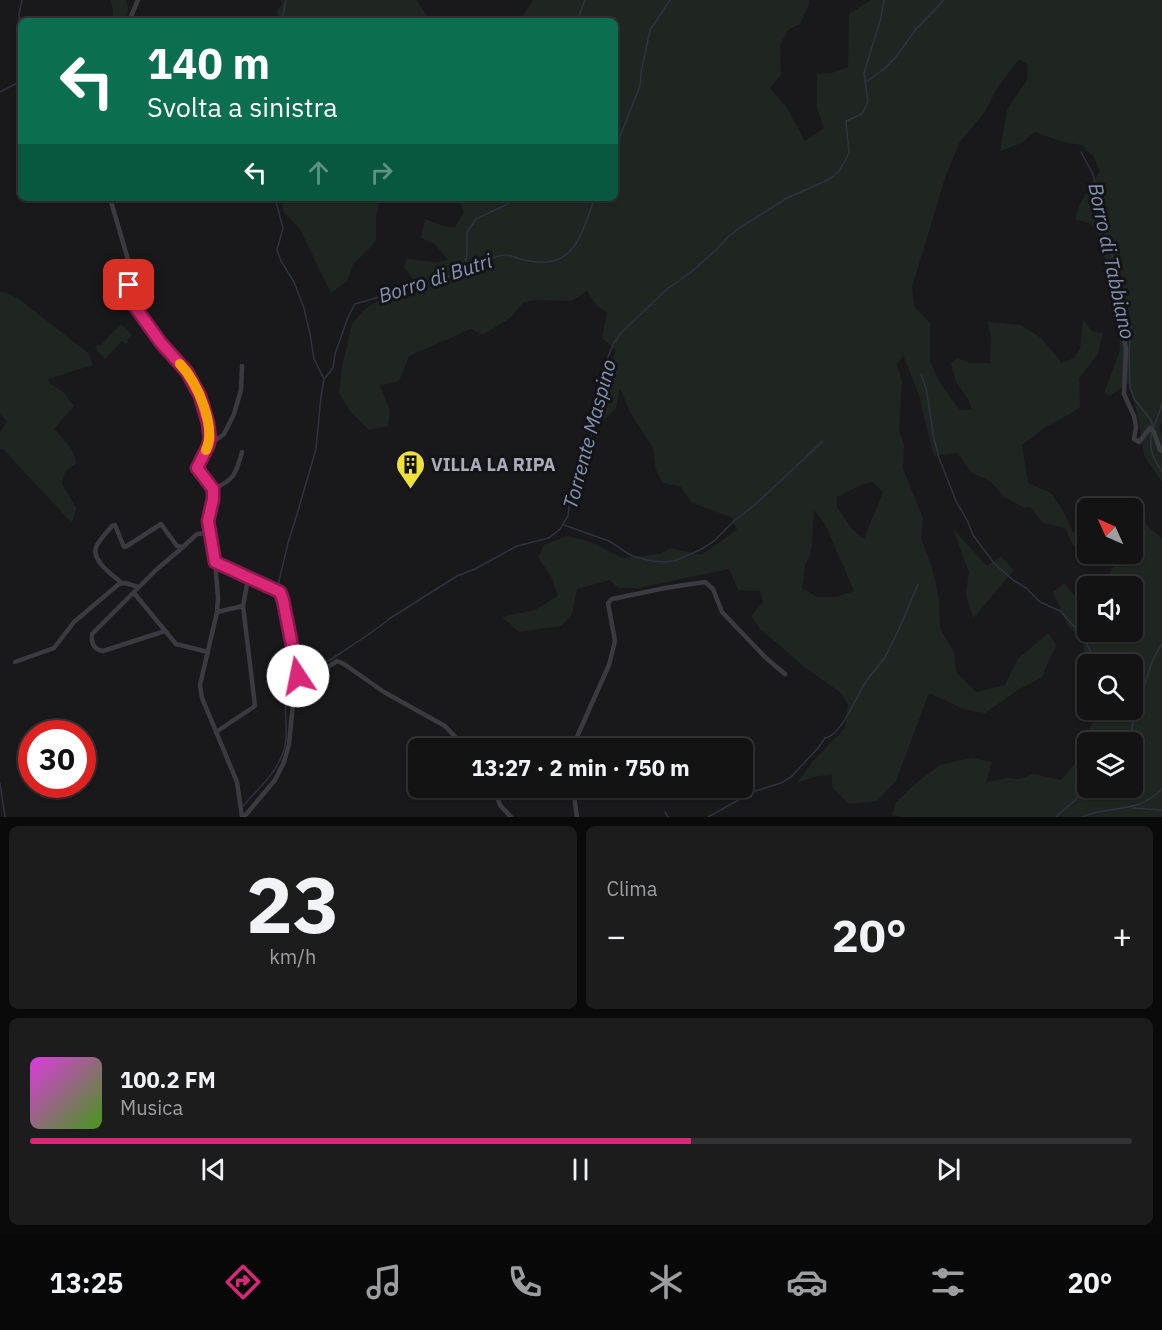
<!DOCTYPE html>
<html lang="it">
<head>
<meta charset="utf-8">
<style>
	:root { --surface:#131314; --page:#1c1c1d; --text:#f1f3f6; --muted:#9d9ea0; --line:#323234; --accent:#db2777 }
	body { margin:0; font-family:"IBM Plex Sans",sans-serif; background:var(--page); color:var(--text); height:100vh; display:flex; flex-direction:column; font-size:22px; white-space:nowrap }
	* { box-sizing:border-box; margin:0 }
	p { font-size:20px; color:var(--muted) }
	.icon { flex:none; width:33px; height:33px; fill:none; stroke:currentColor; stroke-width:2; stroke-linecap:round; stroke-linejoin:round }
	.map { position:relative; height:817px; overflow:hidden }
	.side { display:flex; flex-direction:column; gap:9px; padding:9px; background:#0a0a0b; flex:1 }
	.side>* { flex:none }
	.hud { position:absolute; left:18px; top:18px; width:600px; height:183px; border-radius:9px; box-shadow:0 2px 4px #0004,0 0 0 2px var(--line); background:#0b6e4f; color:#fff; overflow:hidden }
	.needle { width:39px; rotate:315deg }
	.fabs { position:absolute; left:1077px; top:498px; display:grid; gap:12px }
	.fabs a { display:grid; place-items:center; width:66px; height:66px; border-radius:9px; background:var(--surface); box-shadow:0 2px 4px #0004,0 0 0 2px var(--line); font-size:30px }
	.speed { position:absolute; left:18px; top:720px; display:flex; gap:12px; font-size:30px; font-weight:700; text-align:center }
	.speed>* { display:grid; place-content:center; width:78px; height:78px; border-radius:50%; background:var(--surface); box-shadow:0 2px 4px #0004,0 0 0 2px var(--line); line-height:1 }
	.speed .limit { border:9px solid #d22; background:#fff; color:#111 }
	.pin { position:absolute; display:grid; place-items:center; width:51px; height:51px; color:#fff; margin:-26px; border-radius:12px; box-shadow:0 3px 9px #0006 }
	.me { position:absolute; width:66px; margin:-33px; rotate:349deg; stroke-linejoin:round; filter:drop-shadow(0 0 4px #0008) }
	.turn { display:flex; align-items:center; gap:21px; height:126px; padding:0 30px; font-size:27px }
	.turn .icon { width:78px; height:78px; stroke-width:2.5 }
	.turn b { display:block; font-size:42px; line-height:51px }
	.lanes { display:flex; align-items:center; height:57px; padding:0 30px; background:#0003; justify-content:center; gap:30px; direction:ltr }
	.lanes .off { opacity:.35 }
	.big { font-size:45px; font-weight:700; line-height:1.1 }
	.side .widget { flex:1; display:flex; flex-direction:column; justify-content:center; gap:9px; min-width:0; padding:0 21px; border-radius:9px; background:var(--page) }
	.side .dial { align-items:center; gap:0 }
	.dial b { font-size:78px; line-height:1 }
	.song { display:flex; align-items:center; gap:18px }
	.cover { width:72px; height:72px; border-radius:9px; background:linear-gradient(135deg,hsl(300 70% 55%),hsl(100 70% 35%)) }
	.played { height:6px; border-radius:3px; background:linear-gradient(90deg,var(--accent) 60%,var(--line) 60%) }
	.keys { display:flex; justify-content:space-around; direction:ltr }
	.heat { display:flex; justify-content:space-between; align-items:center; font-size:33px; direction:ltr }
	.side .tiles { flex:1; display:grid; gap:9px; grid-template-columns:1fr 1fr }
	.widget:last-child { grid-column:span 2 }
	.trip { position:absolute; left:408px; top:738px; width:345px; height:60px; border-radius:9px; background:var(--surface); box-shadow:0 2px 4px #0004,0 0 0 2px var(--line); font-weight:700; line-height:60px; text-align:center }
	.menu { display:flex; height:96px; justify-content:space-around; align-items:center; background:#080808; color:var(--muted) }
	.menu .icon { width:42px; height:42px }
	.menu .on { color:var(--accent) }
	.menu b { font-size:27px; color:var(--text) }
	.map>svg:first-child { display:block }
</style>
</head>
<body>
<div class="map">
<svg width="1162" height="817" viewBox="0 0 1162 817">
	<rect width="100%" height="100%" fill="#19191b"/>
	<!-- green -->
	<g fill="#1f2622" fill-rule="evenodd">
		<path d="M110 0H126L128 10 124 21H113V9Z"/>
		<path d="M281 0H417L425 13 432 21H279L277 11 282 4Z"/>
		<path d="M533 0H809V5L800 24 788 30 780 45 781 75 770 88 787 108 805 141 824 128 817 108V74L832 73 848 67 849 14 871 0H1162V422L1159 428 1162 435V482L1144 455 1138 416 1128 383 1110 396 1104 393 1120 351 1118 319 1100 236 1089 223 1075 219 1080 204 1100 171 1093 156 1081 145 1059 141 1035 132 1021 143 1000 151 1007 110 1027 80 1028 64 1019 59 998 87 984 113 959 143 945 178 912 287 914 306 930 323V361L940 383 960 410H972L968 399 956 382 951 364 957 358 970 363H990L991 339 988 322 1021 325 1041 338 1062 363 1074 358 1080 349 1083 319 1092 331 1103 333 1098 354 1079 378 1080 407 1070 414 1047 426 1022 445 1028 483 1051 493 1065 514 1072 531 1081 539 1087 537 1088 554H1132L1133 516 1135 514 1162 539V817H900L892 815 896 802 915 784 940 765 971 758 992 762 986 782 1008 778 1019 779 1034 774 1061 780 1078 760 1081 743 1100 710H1132V664H1088L1087 674 1083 641 1068 626 1053 592 1064 583 1085 609H1087L1088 632H1132V586H1119V583L1109 573 1120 558 1109 555 1089 557 1073 545 1065 528 1043 523 1030 507 1025 508 1004 497 990 481 972 473 957 453 934 456 923 413 919 395 903 355 897 365 902 381 899 431 904 445 903 469 923 518 921 539 932 567 939 599 940 628 954 653 956 672 976 692 1005 685 1018 659 1048 633 1057 646 1052 653 1042 677 1018 690 985 713 966 710 929 693 896 781 877 801 849 804 832 787V774L814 777 797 783 815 759 845 728 848 704 841 693 803 666 784 649 761 630 751 616 763 602 760 591 738 590 729 569 639 588H618L610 580 577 589 572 614 561 626 519 632 502 617 535 610 558 596 552 578 538 557 544 545 567 536 591 542 622 558 660 554 671 548 701 555 737 530 731 517 692 503 680 486 663 483 656 470 653 448 630 412 620 388 616 408 603 421 606 384 616 350 602 338 607 312 597 306 587 291 571 301 537 300 524 302 509 319 482 335 471 329 409 356 399 381 380 385 390 411 388 426 369 430 350 411 339 393 342 367 352 324 366 308 404 286 414 281 404 267 407 259 435 262 448 260 435 244 421 238 425 219 446 227H455L464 213 458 198H615V21H520ZM873 482 883 492 864 539 853 530 837 507V497L863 484ZM814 510 825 524 854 591 836 597H817L802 588 805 565 810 555 812 542ZM1088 742H1132V788H1088Z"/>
		<path d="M282 198H380L376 217V240L368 250 353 264 347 281 331 293 300 229 283 211Z"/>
		<path d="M0 291 19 299 88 353 93 365 48 379 49 383 62 391 74 406 54 429C63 439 75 449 76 463L65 472 62 484 76 508 72 523 3 449H0V432L7 422 0 414Z"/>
		<path d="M121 324 132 335 127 340 128 342 126 344 122 341 105 359 95 348 98 344 100 346Z"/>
		<path d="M953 529 987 566 1001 556 1014 570 973 618 966 594 969 572Z"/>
	</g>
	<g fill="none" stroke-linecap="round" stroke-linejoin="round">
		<!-- stream -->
		<g stroke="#2f333f" stroke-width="1.5">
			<path d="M282 21 286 0"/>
			<path d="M577 21 585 0"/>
			<path d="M21 48 19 14 22 0"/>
			<path d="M866 82 884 69 895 58 917 28 944 0"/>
			<path d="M0 92 19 82 21 76"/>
			<path d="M615 149 640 86 641 73 650 30 670 0"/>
			<path d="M1081 152 1093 174 1101 215 1107 236 1108 247 1114 259 1120 289 1131 327 1129 353 1130 388 1135 400 1151 420 1153 428"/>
			<path d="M275 198 283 228 277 250 281 261 294 282 304 308 310 334 314 359 324 379 321 396 316 449 298 511 288 543 279 581V589"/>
			<path d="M465 270 467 252V232L476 219 508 204 516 198"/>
			<path d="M921 374 926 388 934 439 939 458 956 501 968 522 973 535 994 563 1013 580 1026 588 1040 602 1060 611 1082 635 1097 664"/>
			<path d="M325 378 333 368 335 354 348 317 355 304 393 293 424 285 465 271H468C478 265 495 254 507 255 511 255 516 258 520 259 542 264 560 266 575 245 585 231 588 214 595 198"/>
			<path d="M1153 429 1162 405"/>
			<path d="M1152 433C1148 448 1153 460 1162 471"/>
			<path d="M564 525 609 541 632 556 652 561 664 562 674 561 700 550 714 541 734 521 757 503 823 441"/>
			<path d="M303 678C331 658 362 641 389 619L457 576 475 569 517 546 549 538 560 529 568 516 571 491 579 466 590 442 603 368 614 343 621 333 667 289 690 273 717 249 727 238 738 229 787 198 830 179 838 172 844 163 849 153 846 121 862 114 868 102 864 73 881 18 884 0"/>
			<path d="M1128 710 1133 720"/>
			<path d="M1127 742 1131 733 1134 717 1153 659 1162 644"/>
			<path d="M0 783 5 817"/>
			<path d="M243 806C260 786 275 776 284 750 292 725 275 698 299 680"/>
			<path d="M1133 808 1162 810"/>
			<path d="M665 812 668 817"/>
			<path d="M708 817 755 791 781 783 791 777 818 748 825 738C841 736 856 697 865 683 871 674 879 666 885 657 899 632 907 610 918 584"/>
			<path d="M1056 817 1073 802 1088 785"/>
			<path d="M1082 817C1111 804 1137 815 1162 789"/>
		</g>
		<!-- street -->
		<g stroke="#3a3a40" stroke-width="4.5">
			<path d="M129 21 138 0"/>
			<path d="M110 198 129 263V285L133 304 161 343 187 372 200 396 208 423 210 439 197 468 213 489V499L208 521 215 562 218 597 217 612 200 685 202 698 237 782 242 817"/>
			<path d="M1124 336 1126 349 1124 394 1134 416 1136 427 1134 439 1139 442 1150 428 1154 432 1160 450 1162 451"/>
			<path d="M208 446 224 434 234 414 241 390 242 366"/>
			<path d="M213 489C235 480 236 473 242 452"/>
			<path d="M215 562 280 592 283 600 298 676 305 682"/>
			<path d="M122 583C112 575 89 559 97 545 101 538 107 532 112 526L115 525 124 547 127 546 161 524 177 546 183 547 197 534 210 533"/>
			<path d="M134 593 176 644 208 652"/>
			<path d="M217 612 243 606"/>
			<path d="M165 631 103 651C94 650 91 643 92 634L156 570 183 547"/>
			<path d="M15 662 54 648 74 622 119 584 125 583 138 587"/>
			<path d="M216 732 255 706 243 606 248 579"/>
			<path d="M572 748 609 665 615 641 608 603 612 599 665 588 705 582 713 589 722 612 766 658 785 674"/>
			<path d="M494 788 500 805 511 817"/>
			<path d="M573 788 577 817"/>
			<path d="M244 817 275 780 284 762 289 744 293 703 296 691 305 682 337 661 344 664 384 692 445 726 466 748"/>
		</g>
	</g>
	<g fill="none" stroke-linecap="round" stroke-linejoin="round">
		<defs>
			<path id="route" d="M129 285 133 304 161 343 187 372 200 396 208 423 210 439 208 446 197 468 213 489V499L208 521 215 562 280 592 283 600 298 676"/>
		</defs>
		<!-- route casing -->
		<use href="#route" stroke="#8e194d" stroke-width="15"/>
		<!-- route -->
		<use href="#route" stroke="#db2777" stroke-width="10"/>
		<!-- slow -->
		<path stroke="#f59e0b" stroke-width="10" d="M180 364C197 382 217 427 206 450"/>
	</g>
	<!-- icons -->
	<defs>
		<symbol id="building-pin" viewBox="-11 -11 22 30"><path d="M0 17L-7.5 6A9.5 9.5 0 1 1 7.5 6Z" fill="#efe13c" stroke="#141416"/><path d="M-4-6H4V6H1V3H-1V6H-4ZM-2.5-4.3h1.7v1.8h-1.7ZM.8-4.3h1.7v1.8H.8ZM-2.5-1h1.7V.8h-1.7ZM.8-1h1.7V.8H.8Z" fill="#111"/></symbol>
	</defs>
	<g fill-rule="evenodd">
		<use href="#building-pin" x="394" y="448" width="33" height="45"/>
	</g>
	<g text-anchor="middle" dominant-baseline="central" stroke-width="6" stroke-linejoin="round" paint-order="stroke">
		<!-- poi labels -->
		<g font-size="18" font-weight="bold" fill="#abacba" stroke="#141416" text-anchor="start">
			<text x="431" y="464">VILLA LA RIPA</text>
		</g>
		<!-- water labels -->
		<g font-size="20" font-style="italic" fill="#8391b4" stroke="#141416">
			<text transform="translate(1112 261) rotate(78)">Borro di Tabbiano</text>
			<text transform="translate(435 278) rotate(-18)">Borro di Butri</text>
			<text transform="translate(589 434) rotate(-75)">Torrente Maspino</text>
		</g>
	</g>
</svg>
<div class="fabs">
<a><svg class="needle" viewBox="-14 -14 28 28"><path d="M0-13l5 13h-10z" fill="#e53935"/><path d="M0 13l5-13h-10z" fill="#9d9ea0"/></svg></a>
<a><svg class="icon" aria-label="sound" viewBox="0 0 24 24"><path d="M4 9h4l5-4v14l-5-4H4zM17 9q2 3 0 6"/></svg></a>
<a><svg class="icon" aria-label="search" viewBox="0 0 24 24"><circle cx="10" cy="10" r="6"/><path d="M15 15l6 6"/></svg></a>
<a><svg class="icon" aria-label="layers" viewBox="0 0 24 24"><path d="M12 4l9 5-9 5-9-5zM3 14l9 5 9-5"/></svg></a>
</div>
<div class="speed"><div class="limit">30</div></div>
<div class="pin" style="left:129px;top:285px;background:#d93025"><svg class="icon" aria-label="arrive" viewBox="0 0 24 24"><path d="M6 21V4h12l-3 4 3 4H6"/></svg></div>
<svg class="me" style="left:298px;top:676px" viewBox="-20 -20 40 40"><circle r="19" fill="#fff"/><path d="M0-13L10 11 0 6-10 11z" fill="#db2777"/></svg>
<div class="trip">13:27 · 2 min · 750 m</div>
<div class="hud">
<div class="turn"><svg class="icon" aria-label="left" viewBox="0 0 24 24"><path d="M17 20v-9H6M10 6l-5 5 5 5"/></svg><div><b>140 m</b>Svolta a sinistra</div></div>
<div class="lanes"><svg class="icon" aria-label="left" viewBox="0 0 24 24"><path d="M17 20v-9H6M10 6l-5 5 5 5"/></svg><svg class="icon off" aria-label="ahead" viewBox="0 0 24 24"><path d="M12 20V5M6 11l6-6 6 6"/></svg><svg class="icon off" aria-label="right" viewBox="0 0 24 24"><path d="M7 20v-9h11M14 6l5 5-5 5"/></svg></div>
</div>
</div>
<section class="side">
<div class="tiles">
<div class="widget dial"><b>23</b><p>km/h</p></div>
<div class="widget"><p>Clima</p>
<div class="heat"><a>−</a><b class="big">20°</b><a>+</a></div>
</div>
<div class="widget">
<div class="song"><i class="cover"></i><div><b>100.2 FM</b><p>Musica</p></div></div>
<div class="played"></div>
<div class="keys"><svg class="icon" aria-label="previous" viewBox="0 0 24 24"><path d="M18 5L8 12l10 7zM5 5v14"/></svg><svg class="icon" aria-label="pause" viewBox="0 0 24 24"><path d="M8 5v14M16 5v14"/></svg><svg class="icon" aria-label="next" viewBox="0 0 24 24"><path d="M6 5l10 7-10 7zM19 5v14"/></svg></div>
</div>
</div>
</section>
<nav class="menu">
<b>13:25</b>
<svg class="icon on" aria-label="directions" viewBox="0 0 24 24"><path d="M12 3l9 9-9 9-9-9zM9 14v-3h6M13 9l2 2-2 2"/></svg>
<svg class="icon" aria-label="music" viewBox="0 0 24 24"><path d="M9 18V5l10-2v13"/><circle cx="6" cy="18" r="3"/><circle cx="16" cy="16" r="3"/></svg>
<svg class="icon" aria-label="phone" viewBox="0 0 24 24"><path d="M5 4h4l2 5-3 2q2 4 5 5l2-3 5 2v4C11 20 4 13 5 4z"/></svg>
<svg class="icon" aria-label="climate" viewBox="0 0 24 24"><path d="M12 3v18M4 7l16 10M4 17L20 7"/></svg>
<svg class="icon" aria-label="car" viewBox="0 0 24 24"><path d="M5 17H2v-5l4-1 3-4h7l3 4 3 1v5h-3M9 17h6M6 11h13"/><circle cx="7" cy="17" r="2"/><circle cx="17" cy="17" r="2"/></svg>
<svg class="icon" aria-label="filters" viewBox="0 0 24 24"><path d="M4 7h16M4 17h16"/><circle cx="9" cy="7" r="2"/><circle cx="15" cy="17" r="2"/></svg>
<b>20°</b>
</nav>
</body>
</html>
